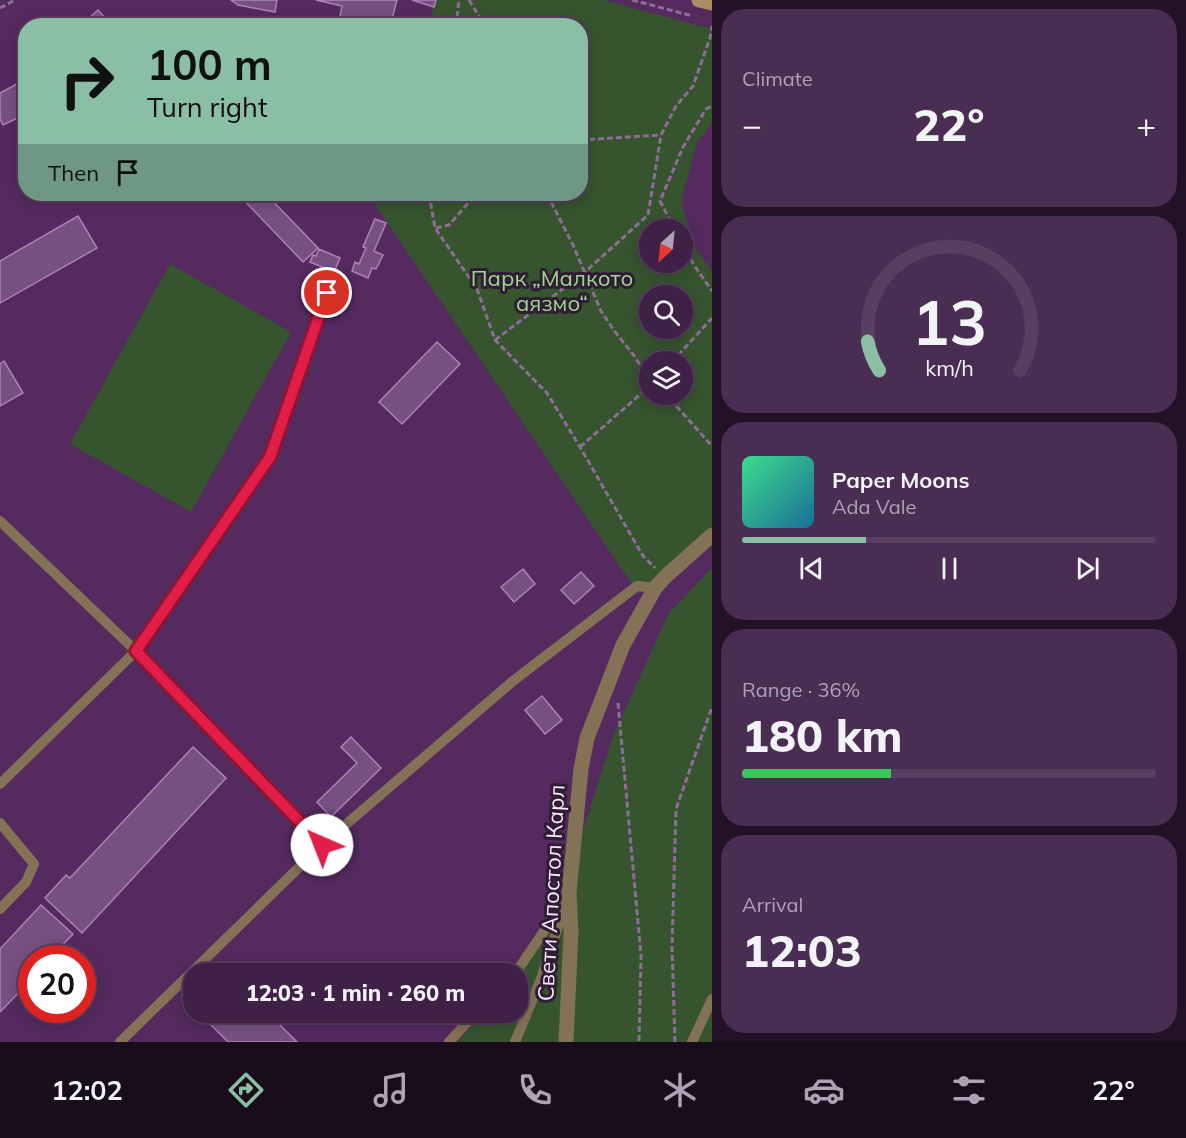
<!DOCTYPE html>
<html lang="en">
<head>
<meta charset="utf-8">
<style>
	:root { --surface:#3f2047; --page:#4a2d52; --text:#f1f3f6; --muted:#ada3b4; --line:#583e60; --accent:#8abfa5 }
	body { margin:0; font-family:Mulish,sans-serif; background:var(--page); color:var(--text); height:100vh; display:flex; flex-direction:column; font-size:22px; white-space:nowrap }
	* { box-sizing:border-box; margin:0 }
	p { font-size:20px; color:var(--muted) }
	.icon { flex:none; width:33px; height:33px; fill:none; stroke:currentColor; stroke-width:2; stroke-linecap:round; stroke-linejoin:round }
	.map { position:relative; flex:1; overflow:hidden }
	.sheet { display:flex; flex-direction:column; gap:9px; padding:9px; background:#231227; width:474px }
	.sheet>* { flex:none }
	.banner { position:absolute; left:18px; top:18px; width:570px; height:183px; border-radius:24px; box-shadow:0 3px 15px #0003,0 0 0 2px var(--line); background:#8abfa5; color:#111; overflow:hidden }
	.needle { width:39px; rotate:207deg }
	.tools { position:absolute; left:639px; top:219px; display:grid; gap:12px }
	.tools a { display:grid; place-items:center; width:54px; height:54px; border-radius:50%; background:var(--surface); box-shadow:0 3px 15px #0003,0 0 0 2px var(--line); font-size:30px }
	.speed { position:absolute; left:18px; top:945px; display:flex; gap:12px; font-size:30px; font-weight:700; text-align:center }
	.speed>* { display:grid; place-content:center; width:78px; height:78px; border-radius:50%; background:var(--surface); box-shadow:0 3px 15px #0003,0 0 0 2px var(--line); line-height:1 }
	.speed .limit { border:9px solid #d22; background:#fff; color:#111 }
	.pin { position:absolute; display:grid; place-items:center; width:51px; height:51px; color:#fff; margin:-26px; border:3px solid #fff; border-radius:50%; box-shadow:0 2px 6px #0007 }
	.me { position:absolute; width:66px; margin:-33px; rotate:316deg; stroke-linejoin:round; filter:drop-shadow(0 0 4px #0008) }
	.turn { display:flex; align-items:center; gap:21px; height:126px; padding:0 30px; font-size:27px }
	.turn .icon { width:78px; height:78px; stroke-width:2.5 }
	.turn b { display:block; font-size:42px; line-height:51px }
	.then { display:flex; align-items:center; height:57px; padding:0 30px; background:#0003; gap:12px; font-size:22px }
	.big { font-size:45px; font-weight:800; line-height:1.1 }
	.sheet .widget { flex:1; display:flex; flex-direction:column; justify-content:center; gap:9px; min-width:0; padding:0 21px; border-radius:24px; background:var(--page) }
	.sheet .dial { align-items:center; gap:0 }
	.dial svg { height:156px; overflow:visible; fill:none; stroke:var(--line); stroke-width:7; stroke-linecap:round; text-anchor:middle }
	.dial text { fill:var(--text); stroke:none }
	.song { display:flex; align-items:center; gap:18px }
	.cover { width:72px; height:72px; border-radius:9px; background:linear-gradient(135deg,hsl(150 70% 55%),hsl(200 70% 35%)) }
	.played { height:6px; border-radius:3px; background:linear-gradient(90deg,var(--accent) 30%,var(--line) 30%) }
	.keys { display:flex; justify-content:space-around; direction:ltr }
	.heat { display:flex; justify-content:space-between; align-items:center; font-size:33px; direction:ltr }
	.charge { height:9px; border-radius:4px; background:linear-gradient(90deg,#34c759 36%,var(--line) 0) }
	.trip { position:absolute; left:183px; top:963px; width:345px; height:60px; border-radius:24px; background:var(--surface); box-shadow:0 3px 15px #0003,0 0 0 2px var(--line); font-weight:800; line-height:60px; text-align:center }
	.menu { display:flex; height:96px; justify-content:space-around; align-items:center; background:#190d1c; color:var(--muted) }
	.menu .icon { width:42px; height:42px }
	.menu .active { color:var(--accent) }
	.menu b { font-size:27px; color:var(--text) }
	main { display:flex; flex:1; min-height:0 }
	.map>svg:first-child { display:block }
</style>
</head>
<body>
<main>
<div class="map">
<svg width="712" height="1042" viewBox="0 0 712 1042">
	<rect width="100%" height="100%" fill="#542a5f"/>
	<!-- green -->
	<g fill="#36542e" fill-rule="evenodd">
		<path d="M436 0H603L712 29V124L697 142 681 201 694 245 712 272V526L638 593 368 194H580V26L428 25ZM650 230H682V262H650ZM650 296H682V328H650ZM650 362H682V394H650Z"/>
		<path d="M170 264 291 332 191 512 70 444Z"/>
		<path d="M712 568V1042H457L484 1013 518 1012V975L558 909 614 733 669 613Z"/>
	</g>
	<!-- building -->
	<g fill="#765180" stroke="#af80bb" stroke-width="1.5">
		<path d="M231 0H277L275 12 238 5Z"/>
		<path d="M316 0H397L391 23 395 24V26H338L342 6Z"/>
		<path d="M412 0H436L434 7Z"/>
		<path d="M98 10 112 26H91L87 20Z"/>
		<path d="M26 79V114L3 125 0 119V93Z"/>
		<path d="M238 194H266L318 248 303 262Z"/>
		<path d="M78 216 97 248 0 303V261Z"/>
		<path d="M375 219 386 223 374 251 383 255 376 269 372 268 368 278 352 271 355 262 359 264 366 248 363 247Z"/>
		<path d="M319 249 340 258 334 272 310 262 313 255 316 256Z"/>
		<path d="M437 342 460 364 402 424 379 402Z"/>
		<path d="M4 361 23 393 0 406V364Z"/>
		<path d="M523 569 535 584 514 602 501 587Z"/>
		<path d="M581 572 594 586 574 604 561 590Z"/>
		<path d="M542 696 562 720 545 734 525 710Z"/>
		<path d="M351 737 381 768 331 817 317 802 357 763 341 747Z"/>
		<path d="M193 747 226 778 82 933 45 898 66 875 70 878Z"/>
		<path d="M41 905 73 934 50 958H32V979L0 1012V949Z"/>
		<path d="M201 1012H267L297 1042H228L200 1014Z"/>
	</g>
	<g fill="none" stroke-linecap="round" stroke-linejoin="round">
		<!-- path -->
		<g stroke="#8e6e97" stroke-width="3" stroke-dasharray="6 3" stroke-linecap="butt">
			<path d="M469 0 485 26"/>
			<path d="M632 0 693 16"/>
			<path d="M0 8 15 0"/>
			<path d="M456 26 459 0"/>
			<path d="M580 140 661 135"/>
			<path d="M429 194 435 228 477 289 495 340 547 393 580 447 643 556 655 568"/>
			<path d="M547 194 573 245 601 311 613 329 635 357 650 381"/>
			<path d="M436 228 449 225 476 194"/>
			<path d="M675 230 660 201 683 147 706 109 712 106"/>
			<path d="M682 243 694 265 712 291"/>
			<path d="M495 340 584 273 648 215 661 135 676 106 693 86 710 38 712 26"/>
			<path d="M672 362 712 318"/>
			<path d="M663 394 678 408 712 446"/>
			<path d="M580 447 650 386"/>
			<path d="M618 703 641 956 639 1042"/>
			<path d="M675 1042 672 947 676 809 712 707"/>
		</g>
		<!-- lane -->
		<g stroke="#847257" stroke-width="10">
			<path d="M0 521 136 651 322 845"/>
			<path d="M0 784 136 651 270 457 327 293"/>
			<path d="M0 823 34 864 26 882 0 909"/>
			<path d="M515 974 561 906"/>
			<path d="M120 1042 322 845 513 681 637 586 655 588"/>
			<path d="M449 1042 477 1012"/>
			<path d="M515 1042 541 979 566 902"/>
			<path d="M692 1042 712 999"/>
		</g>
		<!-- street -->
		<path stroke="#847257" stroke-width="15" d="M566 1042 571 932 569 893 581 769 587 738 623 645 655 588 665 577 712 535"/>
		<!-- secondary -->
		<path stroke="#aa8e63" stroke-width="15" d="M699 0 712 3"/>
	</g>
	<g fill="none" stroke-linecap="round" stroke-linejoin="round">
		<defs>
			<path id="route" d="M322 845 136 651 270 457 327 293"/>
		</defs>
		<!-- route casing -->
		<use href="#route" stroke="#92132f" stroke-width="15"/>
		<!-- route -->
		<use href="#route" stroke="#e11d48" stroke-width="10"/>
	</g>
	<g text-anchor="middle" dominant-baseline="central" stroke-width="6" stroke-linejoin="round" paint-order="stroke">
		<!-- park labels -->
		<g font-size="22" fill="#9ed78e" stroke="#301d35">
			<text x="552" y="278">Парк „Малкото<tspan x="552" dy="25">аязмо“</tspan></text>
		</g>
		<!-- street labels -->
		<g font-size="22" fill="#f8e9fc" stroke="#301d35">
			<text transform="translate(551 893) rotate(-87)">Свети Апостол Карл</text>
		</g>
	</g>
</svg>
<div class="tools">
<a><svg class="needle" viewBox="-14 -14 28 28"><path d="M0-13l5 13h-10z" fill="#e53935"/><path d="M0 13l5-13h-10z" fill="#ada3b4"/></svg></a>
<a><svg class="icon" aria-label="search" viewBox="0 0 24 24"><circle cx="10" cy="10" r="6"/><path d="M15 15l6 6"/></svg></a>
<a><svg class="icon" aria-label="layers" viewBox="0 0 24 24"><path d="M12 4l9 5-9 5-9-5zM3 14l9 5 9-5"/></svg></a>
</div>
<div class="speed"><div class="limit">20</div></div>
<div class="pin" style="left:327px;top:293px;background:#d93025"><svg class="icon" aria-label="arrive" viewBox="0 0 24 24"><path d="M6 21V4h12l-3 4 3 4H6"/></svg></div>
<svg class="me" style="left:322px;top:845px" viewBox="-20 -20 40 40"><circle r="19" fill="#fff"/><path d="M0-13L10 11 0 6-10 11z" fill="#e11d48"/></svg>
<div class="trip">12:03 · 1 min · 260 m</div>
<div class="banner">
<div class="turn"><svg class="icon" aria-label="right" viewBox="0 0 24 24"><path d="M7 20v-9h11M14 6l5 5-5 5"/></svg><div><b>100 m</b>Turn right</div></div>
<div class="then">Then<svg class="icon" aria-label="arrive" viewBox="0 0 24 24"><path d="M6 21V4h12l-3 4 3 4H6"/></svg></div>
</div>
</div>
<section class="sheet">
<div class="widget"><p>Climate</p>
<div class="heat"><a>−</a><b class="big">22°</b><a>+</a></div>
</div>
<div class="widget dial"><svg viewBox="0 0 100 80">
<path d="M14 69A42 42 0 1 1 86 69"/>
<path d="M14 69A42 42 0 0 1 8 54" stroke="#8abfa5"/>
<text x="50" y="56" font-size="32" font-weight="700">13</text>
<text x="50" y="72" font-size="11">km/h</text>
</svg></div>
<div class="widget">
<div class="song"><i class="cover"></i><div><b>Paper Moons</b><p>Ada Vale</p></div></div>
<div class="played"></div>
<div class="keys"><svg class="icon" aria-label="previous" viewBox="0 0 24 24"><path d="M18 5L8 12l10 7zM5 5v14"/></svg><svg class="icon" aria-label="pause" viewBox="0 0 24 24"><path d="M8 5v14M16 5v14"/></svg><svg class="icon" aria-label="next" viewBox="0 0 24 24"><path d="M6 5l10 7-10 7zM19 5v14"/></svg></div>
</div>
<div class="widget"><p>Range · 36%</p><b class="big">180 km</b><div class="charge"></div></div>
<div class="widget"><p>Arrival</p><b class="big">12:03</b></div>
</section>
</main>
<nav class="menu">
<b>12:02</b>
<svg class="icon active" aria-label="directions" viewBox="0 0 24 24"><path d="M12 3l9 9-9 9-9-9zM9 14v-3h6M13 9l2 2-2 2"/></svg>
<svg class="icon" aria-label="music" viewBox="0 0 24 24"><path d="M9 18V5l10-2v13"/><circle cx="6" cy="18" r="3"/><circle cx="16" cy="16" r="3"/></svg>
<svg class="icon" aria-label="phone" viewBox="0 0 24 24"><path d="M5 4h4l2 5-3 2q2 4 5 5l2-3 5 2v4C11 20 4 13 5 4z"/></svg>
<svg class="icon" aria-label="climate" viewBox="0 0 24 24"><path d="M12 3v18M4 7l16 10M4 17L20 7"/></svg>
<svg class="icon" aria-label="car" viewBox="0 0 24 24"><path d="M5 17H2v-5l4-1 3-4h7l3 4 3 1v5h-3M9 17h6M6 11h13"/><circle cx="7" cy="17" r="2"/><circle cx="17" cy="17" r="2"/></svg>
<svg class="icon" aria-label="filters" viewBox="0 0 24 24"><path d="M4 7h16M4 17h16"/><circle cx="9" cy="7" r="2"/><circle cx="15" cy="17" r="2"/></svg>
<b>22°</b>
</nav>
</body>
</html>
